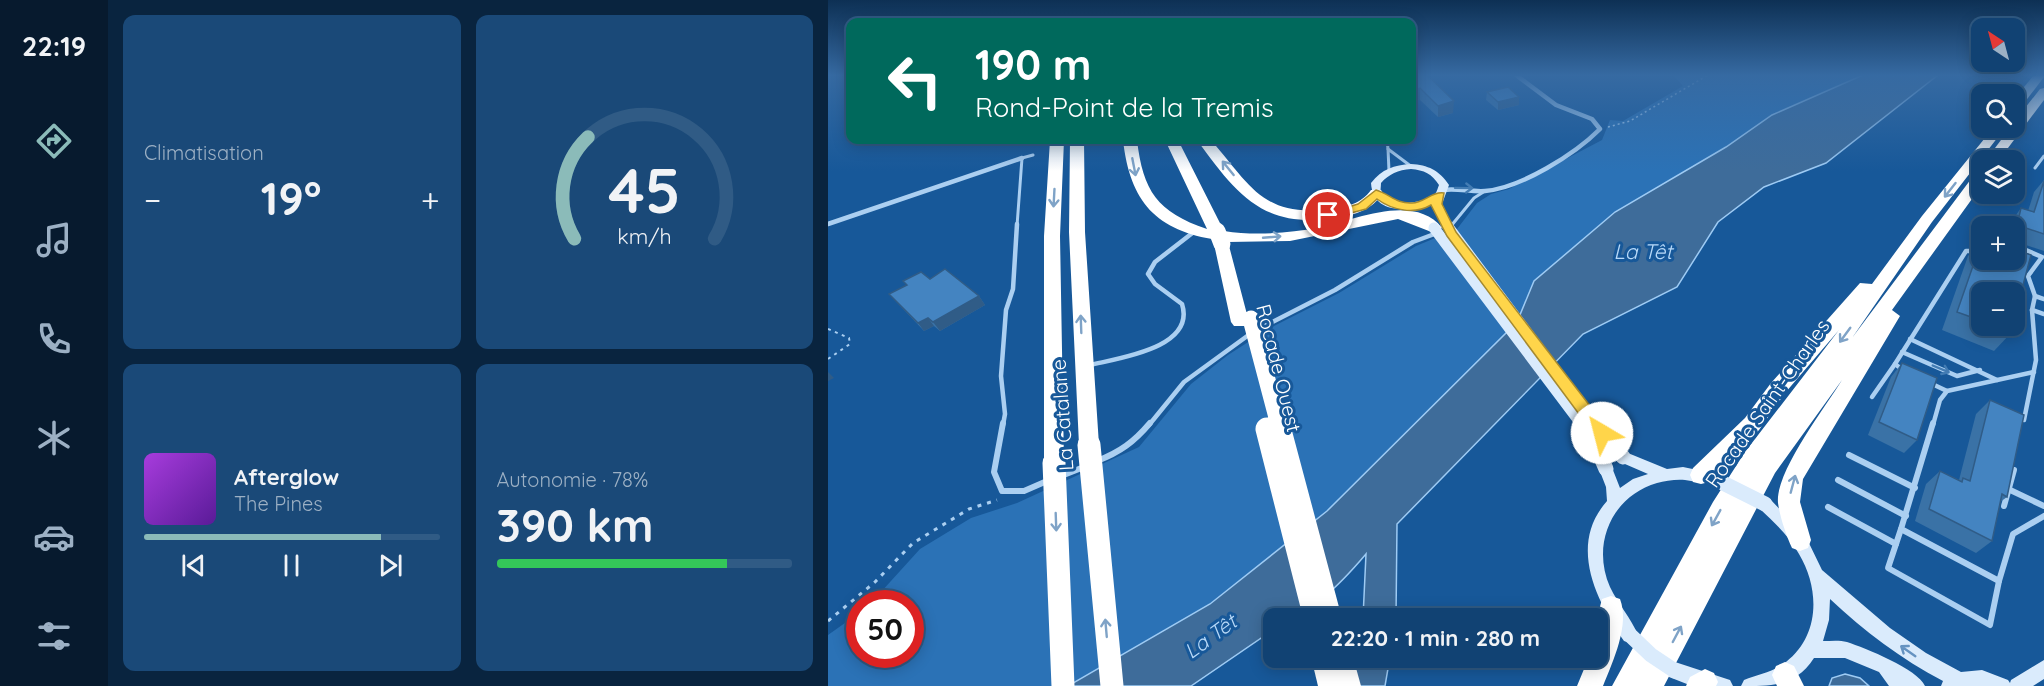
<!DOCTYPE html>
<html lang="fr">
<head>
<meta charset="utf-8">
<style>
	:root { --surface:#114273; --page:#1a4978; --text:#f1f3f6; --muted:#9cb0c4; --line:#305b85; --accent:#8bbbb9 }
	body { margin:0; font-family:Quicksand,sans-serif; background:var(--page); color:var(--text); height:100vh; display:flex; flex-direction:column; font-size:22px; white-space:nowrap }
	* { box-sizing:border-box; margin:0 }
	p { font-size:20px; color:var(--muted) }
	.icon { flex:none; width:33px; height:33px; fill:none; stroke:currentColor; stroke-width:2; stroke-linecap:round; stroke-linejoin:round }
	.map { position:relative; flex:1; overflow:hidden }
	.details { display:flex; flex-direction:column; gap:15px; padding:15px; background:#09243f; width:720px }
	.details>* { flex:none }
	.banner { position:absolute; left:18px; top:18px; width:570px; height:126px; border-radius:12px; box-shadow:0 3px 15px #0003,0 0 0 2px var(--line); background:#00695c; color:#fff; overflow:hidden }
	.needle { width:39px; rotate:324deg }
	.fabs { position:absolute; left:1143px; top:18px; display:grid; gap:12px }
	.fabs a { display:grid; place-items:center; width:54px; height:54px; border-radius:12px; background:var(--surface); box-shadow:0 3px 15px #0003,0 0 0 2px var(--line); font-size:30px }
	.speed { position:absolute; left:18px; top:590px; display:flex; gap:12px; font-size:30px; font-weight:700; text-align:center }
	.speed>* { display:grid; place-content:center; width:78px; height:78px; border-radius:50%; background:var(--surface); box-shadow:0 3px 15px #0003,0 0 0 2px var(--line); line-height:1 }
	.speed .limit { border:9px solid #d22; background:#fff; color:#111 }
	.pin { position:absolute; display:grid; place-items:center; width:51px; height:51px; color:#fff; margin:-26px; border:3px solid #fff; border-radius:50%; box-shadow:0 2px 6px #0007 }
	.me { position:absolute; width:66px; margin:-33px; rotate:323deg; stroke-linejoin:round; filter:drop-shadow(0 0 4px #0008) }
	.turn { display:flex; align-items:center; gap:21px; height:126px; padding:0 30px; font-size:27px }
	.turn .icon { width:78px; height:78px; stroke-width:2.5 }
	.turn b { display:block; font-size:42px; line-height:51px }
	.big { font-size:45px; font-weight:800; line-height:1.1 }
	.details .tile { flex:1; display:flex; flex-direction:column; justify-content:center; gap:9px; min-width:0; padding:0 21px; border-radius:12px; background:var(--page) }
	.details .dial { align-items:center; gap:0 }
	.dial svg { height:156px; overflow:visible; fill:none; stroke:var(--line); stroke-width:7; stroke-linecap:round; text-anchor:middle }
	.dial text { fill:var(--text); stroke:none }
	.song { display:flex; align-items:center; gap:18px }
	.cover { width:72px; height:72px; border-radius:9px; background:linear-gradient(135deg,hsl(280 70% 55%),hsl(270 70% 35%)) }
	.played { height:6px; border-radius:3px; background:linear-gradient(90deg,var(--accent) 80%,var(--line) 80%) }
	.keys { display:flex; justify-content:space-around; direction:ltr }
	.heat { display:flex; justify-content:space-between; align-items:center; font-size:33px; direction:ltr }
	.charge { height:9px; border-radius:4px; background:linear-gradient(90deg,#34c759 78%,var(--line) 0) }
	.details .tiles { flex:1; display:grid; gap:15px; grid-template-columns:repeat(2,1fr) }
	.trip { position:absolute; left:435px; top:608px; width:345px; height:60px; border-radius:12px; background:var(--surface); box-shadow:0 3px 15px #0003,0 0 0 2px var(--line); font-weight:800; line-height:60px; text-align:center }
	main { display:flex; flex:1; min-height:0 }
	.menu { display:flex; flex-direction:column; width:108px; justify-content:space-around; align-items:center; background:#071a2e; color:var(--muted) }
	.menu .icon { width:42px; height:42px }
	.menu .active { color:var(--accent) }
	.menu b { font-size:27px; color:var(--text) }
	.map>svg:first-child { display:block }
</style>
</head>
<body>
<main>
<nav class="menu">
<b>22:19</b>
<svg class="icon active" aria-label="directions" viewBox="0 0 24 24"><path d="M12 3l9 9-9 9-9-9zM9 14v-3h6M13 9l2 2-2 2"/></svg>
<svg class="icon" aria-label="music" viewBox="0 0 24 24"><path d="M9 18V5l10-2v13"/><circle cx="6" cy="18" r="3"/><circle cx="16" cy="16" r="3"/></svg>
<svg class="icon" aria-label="phone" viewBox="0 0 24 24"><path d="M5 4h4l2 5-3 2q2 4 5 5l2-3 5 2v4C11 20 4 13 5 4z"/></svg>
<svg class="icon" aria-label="climate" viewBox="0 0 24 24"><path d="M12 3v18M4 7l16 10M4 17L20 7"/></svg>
<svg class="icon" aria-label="car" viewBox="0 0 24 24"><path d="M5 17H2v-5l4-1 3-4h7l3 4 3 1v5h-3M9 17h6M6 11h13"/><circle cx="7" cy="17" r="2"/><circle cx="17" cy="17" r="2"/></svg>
<svg class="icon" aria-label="filters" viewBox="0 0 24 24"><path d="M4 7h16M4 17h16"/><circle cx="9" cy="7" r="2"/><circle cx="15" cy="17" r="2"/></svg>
</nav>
<section class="details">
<div class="tiles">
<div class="tile"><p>Climatisation</p>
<div class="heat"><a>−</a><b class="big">19°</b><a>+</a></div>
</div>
<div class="tile dial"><svg viewBox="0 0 100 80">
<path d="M14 69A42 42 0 1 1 86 69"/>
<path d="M14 69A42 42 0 0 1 21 17" stroke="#8bbbb9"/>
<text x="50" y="56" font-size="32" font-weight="700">45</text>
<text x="50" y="72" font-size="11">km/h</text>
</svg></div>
<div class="tile">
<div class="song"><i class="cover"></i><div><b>Afterglow</b><p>The Pines</p></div></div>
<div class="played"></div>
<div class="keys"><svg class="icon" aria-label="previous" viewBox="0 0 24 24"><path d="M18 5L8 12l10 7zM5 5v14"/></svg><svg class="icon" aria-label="pause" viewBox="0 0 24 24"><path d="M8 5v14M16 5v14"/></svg><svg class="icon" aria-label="next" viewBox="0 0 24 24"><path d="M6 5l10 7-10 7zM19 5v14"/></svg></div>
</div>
<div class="tile"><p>Autonomie · 78%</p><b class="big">390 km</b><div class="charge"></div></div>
</div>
</section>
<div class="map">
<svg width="1216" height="686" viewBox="0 0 1216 686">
	<rect width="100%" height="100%" fill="#175899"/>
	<!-- green -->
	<path fill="#2b72b6" d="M845 75H1035L944 115 898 147 787 212 706 281 689 322 499 511 382 604 240 686H0V635L31 613 32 654H82V603H43L92 549 143 518 189 503 311 447 363 384 400 355 442 328 511 293 588 246 629 229 649 203 663 194 681 189 774 140 782 120 795 121 855 86Z"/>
	<!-- water -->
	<g fill="#3e6c9a" stroke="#9ecbf4" stroke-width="1.5">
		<path d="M1035 75H1110L998 163 936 187 890 222 849 287 755 334 569 524 568 618H535L538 554C515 581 482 618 446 618L445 630 363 686H240L382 604 499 511 689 322 706 281 787 212 898 147 944 115Z"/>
		<path d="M528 657H562L557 686H522Z"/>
		<path d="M1017 674 1032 678 1041 686H1001L1004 678Z"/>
	</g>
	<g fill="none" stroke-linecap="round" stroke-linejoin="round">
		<!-- path-far2 -->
		<path stroke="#abcff1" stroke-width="1.5" stroke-dasharray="2 3" stroke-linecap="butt" d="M780 127 802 121 880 75"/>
		<!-- path-far1 -->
		<path stroke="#abcff1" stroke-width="2" stroke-dasharray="3 4.5" stroke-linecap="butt" d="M0 329 21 338 22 344 0 359"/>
		<!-- path -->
		<path stroke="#abcff1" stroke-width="3" stroke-dasharray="4 6" stroke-linecap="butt" d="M0 621 47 582 85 543 141 509 169 500"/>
		<!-- lane-far2 -->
		<g stroke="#abcff1" stroke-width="3">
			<path d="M559 140 560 149"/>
			<path d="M1207 168 1216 156"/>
			<path d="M561 171 560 149 584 167"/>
			<path d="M189 226 194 158 205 155"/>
			<path d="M623 226 646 198 657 191"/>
		</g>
		<!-- lane-far1 -->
		<g stroke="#abcff1" stroke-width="4.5">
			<path d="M622 227 624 224"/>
			<path d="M1186 245 1214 257 1200 276 1207 296"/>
			<path d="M1204 310 1216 314"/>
			<path d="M429 330 507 290 585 242 609 233"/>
			<path d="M1082 339 1169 380"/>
			<path d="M1074 352 1129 376 1152 370"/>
			<path d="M262 365C291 358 368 348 354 304L327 284 320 274 327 262 367 231"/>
			<path d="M1076 371 1067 364 1138 251H1154"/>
			<path d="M1102 383 1119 391"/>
			<path d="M1044 397 1067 364"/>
			<path d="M1196 420 1208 360 1204 310 1207 296 1216 299"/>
			<path d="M175 425 177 414 173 376 178 310 185 289 189 224"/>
			<path d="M321 425 356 382 422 334"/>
			<path d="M1105 425 1112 400 1119 391 1206 372"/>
		</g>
		<!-- lane -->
		<g stroke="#abcff1" stroke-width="6">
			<path d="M175 423 166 472 174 491H196L219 481"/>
			<path d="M1105 423 1073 529 1171 581 1185 534 1216 516"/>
			<path d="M1021 455 1087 488"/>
			<path d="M269 461C292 452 306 442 322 423"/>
			<path d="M233 476 256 467"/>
			<path d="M1010 480 1078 516"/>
			<path d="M1180 489 1216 506"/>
			<path d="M1176 506 1186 470"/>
			<path d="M1000 507 1068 544"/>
			<path d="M1073 529 1060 568 1162 625 1171 581"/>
		</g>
		<!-- street -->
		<g stroke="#abcff1" stroke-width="4.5">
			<path d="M615 190C629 188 643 192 657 191 693 188 747 154 772 129L764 119 728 105 688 75"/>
			<path d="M0 224 194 158"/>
		</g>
		<!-- secondary -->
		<g fill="#daebfc" fill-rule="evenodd">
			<path d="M583 164C600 165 611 170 621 185L614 204 623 224 622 226H614L605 203C582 211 545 216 543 183 554 169 566 165 583 164ZM583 169C596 170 604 174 611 185 610 187 609 192 607 194 598 203 559 209 553 193 552 190 553 187 553 183 561 174 570 170 583 169Z"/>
			<path d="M795 451 839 469 855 467 884 473 886 477 884 481C875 485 866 481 857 480 848 479 837 481 829 483 784 496 763 544 782 587 790 604 803 618 810 635L808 641 802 643 796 641C768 600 740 545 779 501L778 487 771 469 773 465 778 463 783 465 792 488 805 479 820 474 790 461 788 457 790 453Z"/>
			<path d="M937 497 942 499 978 537 994 570 1062 628 1098 653 1133 672 1154 670 1180 680 1182 683 1183 680 1216 660V679L1205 686H1113L1115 681C1073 659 1036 631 1002 599L1001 620 995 641C1003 641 1012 640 1019 642 1037 648 1090 669 1097 686H1061L1051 672 1017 658H986C968 686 944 686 913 686L916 680C930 674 946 672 958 662 992 636 992 589 971 554 961 536 946 522 932 509L930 504 932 499Z"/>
			<path d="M847 662 902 680 905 686H864L841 677 838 671 841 665Z"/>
		</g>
		<!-- highway -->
		<g fill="#fff" fill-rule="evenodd">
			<path d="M1206 75H1216V77L1190 111 1186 112V99Z"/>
			<path d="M1216 88V100L1171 160H1158L1182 128H1186V122L1212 89Z"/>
			<path d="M1165 128H1177L1104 222 1024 338 1149 171 1154 170V185L1064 310 1072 316 975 479 972 502 983 540 980 548 972 551 964 548C958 535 952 517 950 503 947 472 997 408 1014 380L947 473 836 686H784L885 502 917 452 1011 330 957 393 931 430 881 482 873 484 865 482 862 475 865 468 917 418 943 383 1032 283 1044 284 1094 216Z"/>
			<path d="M222 140H236L232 236 236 463 233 469 226 472 219 469 216 463V236Z"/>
			<path d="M242 140H256L257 232 271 445 268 451 261 454 254 451 251 445 241 232Z"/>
			<path d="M295 140H309C315 191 329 212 379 229L337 140H350L396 231C427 236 460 233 490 228 524 221 586 192 614 228L606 233 570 219 462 241 400 242 421 322 418 326H406L403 322 386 244 390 240C328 231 302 202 295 140Z"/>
			<path d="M369 140H383C422 185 435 218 502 209 518 207 533 204 543 190H553L555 193C544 210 527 215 508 218 435 229 409 195 369 140Z"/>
			<path d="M783 596 792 599C802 625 785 661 775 686H749L761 657H770L769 618 774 599Z"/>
			<path d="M483 657H525L533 686H490Z"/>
			<path d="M957 662 966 666 976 686H949L944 675 948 666Z"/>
			<path d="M877 669 886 673 890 682 888 686H858L862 677Z"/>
		</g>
		<!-- secondary-bridge-far2 -->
		<path stroke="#daebfc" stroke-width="9" d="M618 224 619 226"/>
		<!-- secondary-bridge-far1 -->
		<g stroke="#daebfc" stroke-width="11">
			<path d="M618 224 768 425"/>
			<path d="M606 228 754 425"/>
		</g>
		<!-- secondary-bridge -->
		<g stroke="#daebfc" stroke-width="15">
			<path d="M753 423 769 448 778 469"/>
			<path d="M767 423 795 457"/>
			<path d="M887 479 937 504"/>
			<path d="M802 635 823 655 847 671"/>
		</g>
		<!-- highway-bridge-far1 -->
		<g stroke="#fff" stroke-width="17">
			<path d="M389 231 394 244"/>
			<path d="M423 319 451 425"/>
		</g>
		<!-- highway-bridge -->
		<g stroke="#fff" stroke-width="23">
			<path d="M450 423 502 618"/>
			<path d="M439 429 487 618"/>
			<path d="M261 445 284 686"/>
			<path d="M226 463 235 686"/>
		</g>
	</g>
	<!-- wall -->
	<g fill="#3a72a6">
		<path d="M584 75 625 113 610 117 592 100Z"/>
		<path d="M659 92 691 105 670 110 658 100Z"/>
		<path d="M1216 180V251L1186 241V226H1181L1183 222 1193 208 1200 211 1206 192Z"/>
		<path d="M1154 239V326H1185L1183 333 1166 351 1114 330 1140 256Z"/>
		<path d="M102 279 151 296 157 305 112 331 106 326 96 331 61 294Z"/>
		<path d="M1074 363 1089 440 1076 453 1040 435 1063 377Z"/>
		<path d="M1162 400 1179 497 1172 502 1164 541 1148 553 1087 521 1098 484 1112 471 1131 480 1148 414Z"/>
	</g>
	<!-- shaded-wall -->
	<g fill="#305c87">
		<path d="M592 88V100L584 102V91Z"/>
		<path d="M691 97V105L670 110V102Z"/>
		<path d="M626 101 625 113 610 117V106Z"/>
		<path d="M151 296 157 305 112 331 105 322Z"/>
		<path d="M100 318 106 326 96 331 90 323Z"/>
		<path d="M0 372 6 378 0 381Z"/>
	</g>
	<!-- building -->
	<g fill="#4484c1" stroke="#305c87" stroke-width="1.5">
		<path d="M584 75H599L626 101 610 106 592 88 584 91Z"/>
		<path d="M680 87 691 97 670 102 659 92Z"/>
		<path d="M1216 181V234L1189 225 1193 208 1206 212Z"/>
		<path d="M1154 240V260H1186V249L1203 255 1186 319V292H1154V321L1129 312Z"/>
		<path d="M117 269 151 296 105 322 100 318 90 323 61 294 79 285 75 281 93 272 102 279Z"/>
		<path d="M1165 326H1185L1183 333Z"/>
		<path d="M1074 363 1109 378 1089 440 1051 422Z"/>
		<path d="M1162 400 1196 415 1179 497 1174 494 1164 541 1101 509 1112 471 1134 482 1135 478 1142 481Z"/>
	</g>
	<!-- one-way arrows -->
	<defs><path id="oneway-shaft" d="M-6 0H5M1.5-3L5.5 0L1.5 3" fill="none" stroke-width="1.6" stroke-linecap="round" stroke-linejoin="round" transform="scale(1.5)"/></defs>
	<g stroke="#7fa3c7">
		<use href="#oneway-shaft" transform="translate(306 167) rotate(79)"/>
		<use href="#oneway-shaft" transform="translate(400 168) rotate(-129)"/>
		<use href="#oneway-shaft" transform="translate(1122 190) rotate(128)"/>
		<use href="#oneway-shaft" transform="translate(226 198) rotate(93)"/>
		<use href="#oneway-shaft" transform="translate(444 237) rotate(-5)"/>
		<use href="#oneway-shaft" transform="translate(253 324) rotate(-92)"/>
		<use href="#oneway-shaft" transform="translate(1017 335) rotate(126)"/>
		<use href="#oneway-shaft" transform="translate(965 484) rotate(-75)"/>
		<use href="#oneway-shaft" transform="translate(888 518) rotate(119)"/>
		<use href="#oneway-shaft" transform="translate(228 522) rotate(88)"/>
		<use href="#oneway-shaft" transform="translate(278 628) rotate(-95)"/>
		<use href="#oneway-shaft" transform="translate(849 634) rotate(-62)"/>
	</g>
	<g stroke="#437cb3">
		<use href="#oneway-shaft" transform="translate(636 188) rotate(1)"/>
		<use href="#oneway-shaft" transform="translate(1113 369) rotate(23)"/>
	</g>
	<use stroke="#6593c1" href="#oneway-shaft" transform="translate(1080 651) rotate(-145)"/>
	<!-- sky -->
	<linearGradient id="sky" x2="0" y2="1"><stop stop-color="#0d3054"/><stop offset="0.44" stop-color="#366aa2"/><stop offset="1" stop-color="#366aa2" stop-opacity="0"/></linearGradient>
	<rect width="1216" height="171" fill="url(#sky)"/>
	<!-- route -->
	<path fill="#ffd54a" stroke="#a68a30" stroke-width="1.5" d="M548 190C562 194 568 204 584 203 596 203 604 191 616 193L614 204 628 232 779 428 781 433 779 437H768L619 236 603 205C586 215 564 210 549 199L538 209 500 219 494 215 530 204Z"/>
	<g text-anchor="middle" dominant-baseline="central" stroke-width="6" stroke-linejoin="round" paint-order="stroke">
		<!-- street labels -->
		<g font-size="20" fill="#fff" stroke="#175899">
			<text transform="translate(451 368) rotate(76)">Rocade Ouest</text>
			<text transform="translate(939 403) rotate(-55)">Rocade Saint-Charles</text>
			<text transform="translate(234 415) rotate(-94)">La Catalane</text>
		</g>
		<!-- water labels -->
		<g font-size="21" font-style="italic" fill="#b8d9f8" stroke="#175899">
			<text x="815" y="251">La Têt</text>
			<text transform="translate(382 636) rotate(-36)">La Têt</text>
		</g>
	</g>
</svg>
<div class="fabs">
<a><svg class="needle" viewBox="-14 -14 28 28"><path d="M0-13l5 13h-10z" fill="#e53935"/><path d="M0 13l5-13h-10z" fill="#9cb0c4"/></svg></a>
<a><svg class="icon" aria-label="search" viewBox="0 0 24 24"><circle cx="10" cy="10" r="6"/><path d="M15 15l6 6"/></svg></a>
<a><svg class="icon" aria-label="layers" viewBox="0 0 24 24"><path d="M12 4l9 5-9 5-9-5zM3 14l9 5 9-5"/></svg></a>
<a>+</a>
<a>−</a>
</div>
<div class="speed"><div class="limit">50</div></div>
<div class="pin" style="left:500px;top:215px;background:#d93025"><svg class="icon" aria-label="arrive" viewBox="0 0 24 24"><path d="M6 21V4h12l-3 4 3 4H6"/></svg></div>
<svg class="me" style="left:774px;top:433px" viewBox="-20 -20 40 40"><circle r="19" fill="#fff"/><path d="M0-13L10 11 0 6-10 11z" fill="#ffd54a"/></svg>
<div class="trip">22:20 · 1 min · 280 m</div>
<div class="banner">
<div class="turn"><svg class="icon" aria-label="left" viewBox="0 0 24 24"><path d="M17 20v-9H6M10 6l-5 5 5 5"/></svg><div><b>190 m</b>Rond-Point de la Tremis</div></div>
</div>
</div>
</main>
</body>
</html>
